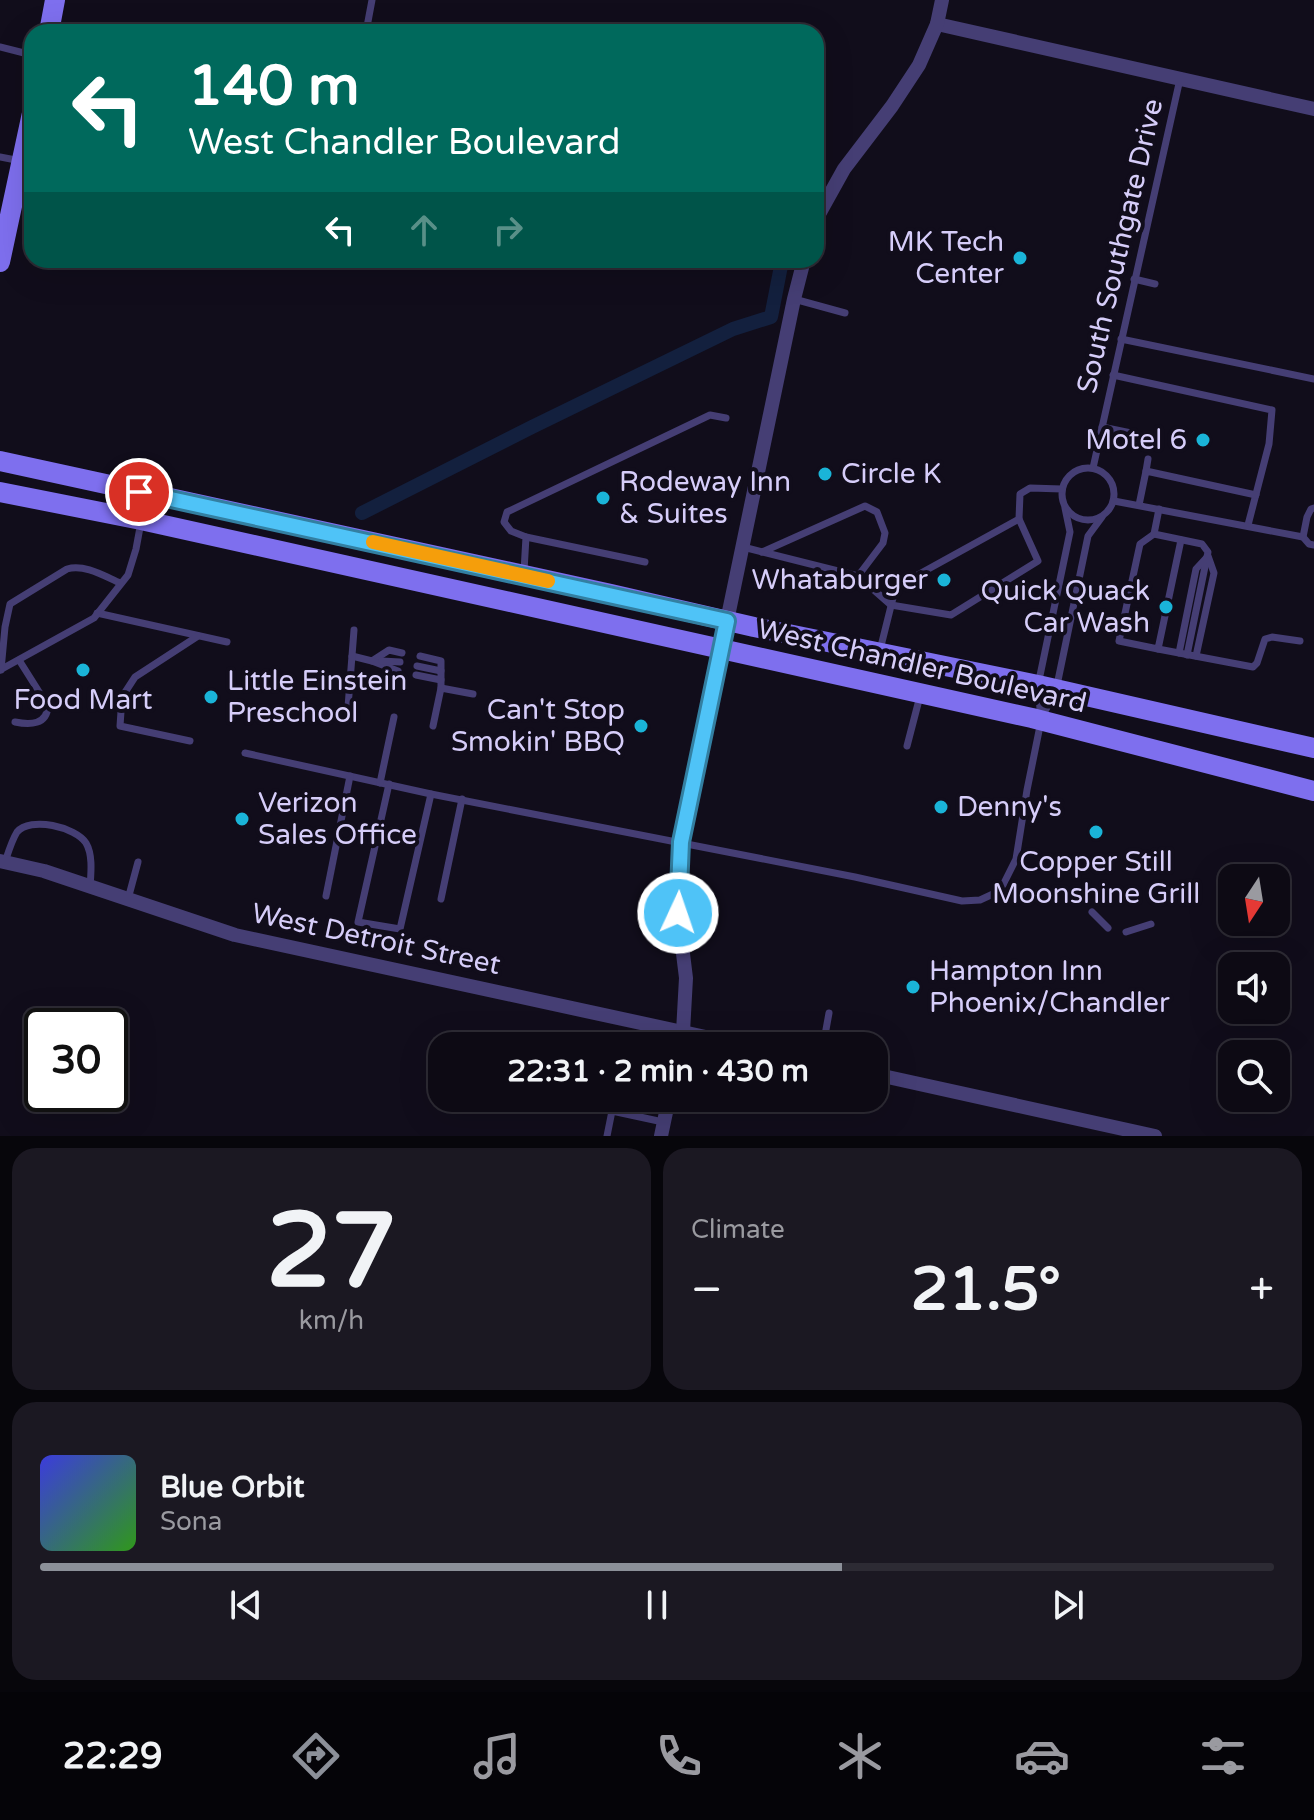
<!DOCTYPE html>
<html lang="en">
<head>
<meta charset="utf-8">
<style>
	:root { --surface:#0d0a14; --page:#1b1822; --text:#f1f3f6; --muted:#9a9aa0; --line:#2d2b34; --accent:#8c9099 }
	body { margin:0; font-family:"Varela Round",sans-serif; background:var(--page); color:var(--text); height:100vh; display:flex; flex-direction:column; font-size:30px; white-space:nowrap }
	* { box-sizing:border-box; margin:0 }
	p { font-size:26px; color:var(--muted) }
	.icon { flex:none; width:44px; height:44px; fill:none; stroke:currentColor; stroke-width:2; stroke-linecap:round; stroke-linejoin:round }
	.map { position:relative; height:1136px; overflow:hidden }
	.side { display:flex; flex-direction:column; gap:12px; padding:12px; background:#07060b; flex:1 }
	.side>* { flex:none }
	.guide { position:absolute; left:24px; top:24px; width:800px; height:244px; border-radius:24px; box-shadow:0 8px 32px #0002,0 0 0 2px var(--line); background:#00695c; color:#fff; overflow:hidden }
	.needle { width:52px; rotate:192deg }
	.controls { position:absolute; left:1218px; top:864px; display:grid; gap:16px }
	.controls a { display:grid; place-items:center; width:72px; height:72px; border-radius:16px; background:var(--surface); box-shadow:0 8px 32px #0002,0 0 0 2px var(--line); font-size:40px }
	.speed { position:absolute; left:24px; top:1008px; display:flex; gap:16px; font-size:40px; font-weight:700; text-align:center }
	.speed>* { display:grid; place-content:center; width:104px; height:104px; border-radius:50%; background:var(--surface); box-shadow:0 8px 32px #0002,0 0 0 2px var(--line); line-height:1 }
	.speed .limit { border:4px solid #111; border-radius:12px; background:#fff; color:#111 }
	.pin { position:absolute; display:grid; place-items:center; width:68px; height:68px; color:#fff; margin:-34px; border:4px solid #fff; border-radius:50%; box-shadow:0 2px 8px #0007 }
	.me { position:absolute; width:88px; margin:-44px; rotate:3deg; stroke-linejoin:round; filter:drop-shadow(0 0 6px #0008) }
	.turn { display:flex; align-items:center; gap:28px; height:168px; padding:0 32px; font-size:36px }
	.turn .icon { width:104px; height:104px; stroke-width:2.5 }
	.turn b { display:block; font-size:56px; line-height:68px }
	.lanes { display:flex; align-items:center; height:76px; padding:0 32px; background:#0003; justify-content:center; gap:40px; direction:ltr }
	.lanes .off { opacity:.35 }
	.big { font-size:60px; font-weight:800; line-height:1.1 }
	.side .widget { flex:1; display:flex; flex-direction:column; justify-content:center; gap:12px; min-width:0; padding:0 28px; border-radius:24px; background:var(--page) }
	.side .dial { align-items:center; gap:0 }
	.dial b { font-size:104px; line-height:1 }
	.song { display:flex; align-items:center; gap:24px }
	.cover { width:96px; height:96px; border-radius:12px; background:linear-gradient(135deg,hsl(240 70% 55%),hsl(110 70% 35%)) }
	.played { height:8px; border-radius:4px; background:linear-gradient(90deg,var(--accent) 65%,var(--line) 65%) }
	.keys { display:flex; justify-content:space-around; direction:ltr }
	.heat { display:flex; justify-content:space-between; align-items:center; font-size:44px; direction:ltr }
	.side .tiles { flex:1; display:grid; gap:12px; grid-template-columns:1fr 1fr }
	.widget:last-child { grid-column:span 2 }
	.trip { position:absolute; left:428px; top:1032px; width:460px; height:80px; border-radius:24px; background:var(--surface); box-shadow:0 8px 32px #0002,0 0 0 2px var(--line); font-weight:800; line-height:80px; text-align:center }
	.tabs { display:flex; height:128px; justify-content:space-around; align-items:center; background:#050408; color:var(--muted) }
	.tabs .icon { width:56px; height:56px }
	.tabs .current { color:var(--accent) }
	.tabs b { font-size:36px; color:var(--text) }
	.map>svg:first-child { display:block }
</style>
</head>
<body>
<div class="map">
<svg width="1314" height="1136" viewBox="0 0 1314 1136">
	<rect width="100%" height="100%" fill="#110d1b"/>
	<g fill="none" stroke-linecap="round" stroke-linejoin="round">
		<!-- canal -->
		<path stroke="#13203e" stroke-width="14" d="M362 513 532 427 733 329 771 317 781 266"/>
		<!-- service -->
		<g stroke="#453e74" stroke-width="7">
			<path d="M366 32 372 0"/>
			<path d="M0 47 32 55"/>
			<path d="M0 157 21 161"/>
			<path d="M1134 279 1155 284"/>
			<path d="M794 299 845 313"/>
			<path d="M1121 339 1314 379"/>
			<path d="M1113 375 1272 410 1269 444 1248 525"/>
			<path d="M1102 427 1131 433 1138 442"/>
			<circle cx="1088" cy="494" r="26"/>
			<path d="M1093 468 1180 79"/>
			<path d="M1146 471 1148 459"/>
			<path d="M1114 501 1303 537 1309 544 1314 545"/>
			<path d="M1139 505 1146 471 1256 495"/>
			<path d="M1159 509 1154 534 1140 544 1119 641 1158 649 1181 540"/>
			<path d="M1154 534 1202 544 1208 552 1187 655"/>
			<path d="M526 537 645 562"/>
			<path d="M1303 537 1307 517 1311 509 1314 508"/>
			<path d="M743 547 858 576 891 605 951 615 1038 561 1019 519"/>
			<path d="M762 552 865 506 877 512 885 533 883 543 858 576"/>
			<path d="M524 571 526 537 511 531 504 522 507 512 710 415 726 418"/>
			<path d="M97 613 227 642"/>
			<path d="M1158 649 1253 667 1257 663 1265 639 1272 637 1300 641"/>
			<path d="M880 650 894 594 903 583 1019 519 1020 494 1030 488 1062 489"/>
			<path d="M1179 653 1196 569 1208 556 1214 573 1196 656"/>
			<path d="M352 656 372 661 389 650 402 653"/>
			<path d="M420 656 441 661V688"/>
			<path d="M372 661 398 671"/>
			<path d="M382 661 400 662"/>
			<path d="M417 666 441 671"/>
			<path d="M0 670 94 618 128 575 136 549 141 522"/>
			<path d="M1 670 5 627 10 604 67 569C85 564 104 576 120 583"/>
			<path d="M416 675 441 680"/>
			<path d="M348 707 354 630"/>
			<path d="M1041 719 1056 690 1088 536 1102 517"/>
			<path d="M15 722C30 725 47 725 48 706L19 660"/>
			<path d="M433 726 441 688 473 694"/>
			<path d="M190 741 120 726 122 697 135 677 198 636"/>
			<path d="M907 746 920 696"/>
			<path d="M245 753 431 794 855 877 962 901 980 900 993 894 1003 885 1016 859 1027 790 1041 721 1038 685 1070 532 1065 508"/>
			<path d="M380 783 394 717"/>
			<path d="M389 784 358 922 400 929 431 794"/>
			<path d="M5 862C8 853 12 840 17 832 30 816 76 827 86 843 93 855 91 873 90 887"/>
			<path d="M326 896 350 776"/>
			<path d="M128 899 138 862"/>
			<path d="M441 899 462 799"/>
			<path d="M1092 912 1108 928"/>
			<path d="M1126 932 1151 924"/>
			<path d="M823 1046 829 1013"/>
			<path d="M607 1136 612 1111 663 1122"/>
		</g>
		<!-- minor -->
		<g stroke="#453e74" stroke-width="14">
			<path d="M937 24 1314 109"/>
			<path d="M816 222 819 214 844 169 892 106 919 65 937 24 942 0"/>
			<path d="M0 861 44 871 235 935 747 1046"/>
			<path d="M680 1046 683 1032 686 978 678 913 681 842 794 299 804 260"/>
			<path d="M874 1074 1155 1136"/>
			<path d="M661 1136 669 1098"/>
		</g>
		<!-- secondary -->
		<g stroke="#7e6fee" stroke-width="20">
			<path d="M49 32 55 0"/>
			<path d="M0 262 32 113"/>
			<path d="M0 461 611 594 754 627 1038 685 1314 748"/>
			<path d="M0 492 141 520 1032 718 1314 791"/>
		</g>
	</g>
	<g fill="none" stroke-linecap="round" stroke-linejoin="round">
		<defs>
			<path id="route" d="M139 492 727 621 681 842 678 913"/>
		</defs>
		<!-- route casing -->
		<use href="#route" stroke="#337fa1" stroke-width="20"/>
		<!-- route -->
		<use href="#route" stroke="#4fc3f7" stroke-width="14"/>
		<!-- slow -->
		<path stroke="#f59e0b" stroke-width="14" d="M373 542 548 581"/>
	</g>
	<!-- markers -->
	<g fill="#1ab4d8" stroke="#110d1b" stroke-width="3">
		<circle cx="1020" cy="258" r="8"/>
		<circle cx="1203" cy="440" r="8"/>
		<circle cx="825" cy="474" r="8"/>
		<circle cx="603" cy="498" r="8"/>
		<circle cx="944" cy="580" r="8"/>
		<circle cx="1166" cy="607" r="8"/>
		<circle cx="83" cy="670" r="8"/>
		<circle cx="211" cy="697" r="8"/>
		<circle cx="641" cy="726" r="8"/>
		<circle cx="941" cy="807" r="8"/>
		<circle cx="242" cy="819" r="8"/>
		<circle cx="1096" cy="832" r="8"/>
		<circle cx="913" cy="987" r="8"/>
	</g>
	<g text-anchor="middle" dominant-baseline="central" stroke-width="8" stroke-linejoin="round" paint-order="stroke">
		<!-- poi labels -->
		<g font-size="28" fill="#d6cdf9" stroke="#110d1b" text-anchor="start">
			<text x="1004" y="242" text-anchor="end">MK Tech<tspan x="1004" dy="32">Center</tspan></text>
			<text x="1187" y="440" text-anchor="end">Motel 6</text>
			<text x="841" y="474">Circle K</text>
			<text x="619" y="482">Rodeway Inn<tspan x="619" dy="32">&amp; Suites</tspan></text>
			<text x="928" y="580" text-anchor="end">Whataburger</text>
			<text x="1150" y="591" text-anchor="end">Quick Quack<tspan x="1150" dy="32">Car Wash</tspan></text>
			<text x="227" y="681">Little Einstein<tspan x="227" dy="32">Preschool</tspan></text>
			<text x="83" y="700" text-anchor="middle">Food Mart</text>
			<text x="625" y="710" text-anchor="end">Can't Stop<tspan x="625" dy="32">Smokin' BBQ</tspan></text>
			<text x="258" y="803">Verizon<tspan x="258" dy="32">Sales Office</tspan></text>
			<text x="957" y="807">Denny's</text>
			<text x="1096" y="862" text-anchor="middle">Copper Still<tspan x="1096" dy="32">Moonshine Grill</tspan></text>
			<text x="929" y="971">Hampton Inn<tspan x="929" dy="32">Phoenix/Chandler</tspan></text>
		</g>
		<!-- street labels -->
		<g font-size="28" fill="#d6cdf9" stroke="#110d1b">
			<text transform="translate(1120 246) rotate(-77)">South Southgate Drive</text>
			<text transform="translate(922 666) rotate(13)">West Chandler Boulevard</text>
			<text transform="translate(376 939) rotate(12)">West Detroit Street</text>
		</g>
	</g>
</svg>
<div class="controls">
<a><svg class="needle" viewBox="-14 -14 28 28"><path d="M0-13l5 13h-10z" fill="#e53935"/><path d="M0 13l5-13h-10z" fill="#9a9aa0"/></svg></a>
<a><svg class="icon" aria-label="sound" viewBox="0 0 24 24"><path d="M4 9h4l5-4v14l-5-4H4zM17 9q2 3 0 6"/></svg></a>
<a><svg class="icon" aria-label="search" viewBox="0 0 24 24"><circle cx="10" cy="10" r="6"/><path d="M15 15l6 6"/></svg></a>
</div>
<div class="speed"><div class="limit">30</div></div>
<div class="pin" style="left:139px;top:492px;background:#d93025"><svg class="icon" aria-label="arrive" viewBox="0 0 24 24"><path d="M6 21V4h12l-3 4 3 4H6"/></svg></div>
<svg class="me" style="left:678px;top:913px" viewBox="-20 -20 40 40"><circle r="17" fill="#4fc3f7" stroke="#fff" stroke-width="3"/><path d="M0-11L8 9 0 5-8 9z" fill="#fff"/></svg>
<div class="trip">22:31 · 2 min · 430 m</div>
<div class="guide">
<div class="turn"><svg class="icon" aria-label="left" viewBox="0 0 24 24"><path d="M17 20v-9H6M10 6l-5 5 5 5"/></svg><div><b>140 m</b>West Chandler Boulevard</div></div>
<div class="lanes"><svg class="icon" aria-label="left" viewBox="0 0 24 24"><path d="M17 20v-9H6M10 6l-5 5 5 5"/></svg><svg class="icon off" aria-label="ahead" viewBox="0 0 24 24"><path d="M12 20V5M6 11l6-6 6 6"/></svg><svg class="icon off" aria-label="right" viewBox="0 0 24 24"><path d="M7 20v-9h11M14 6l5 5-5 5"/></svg></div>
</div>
</div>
<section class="side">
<div class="tiles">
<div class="widget dial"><b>27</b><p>km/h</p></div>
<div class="widget"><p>Climate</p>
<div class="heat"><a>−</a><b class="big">21.5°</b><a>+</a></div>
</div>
<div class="widget">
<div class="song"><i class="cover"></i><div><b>Blue Orbit</b><p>Sona</p></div></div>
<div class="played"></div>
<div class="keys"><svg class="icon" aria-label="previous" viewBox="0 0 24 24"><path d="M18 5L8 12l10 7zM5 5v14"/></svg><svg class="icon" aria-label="pause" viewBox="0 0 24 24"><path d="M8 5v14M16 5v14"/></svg><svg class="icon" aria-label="next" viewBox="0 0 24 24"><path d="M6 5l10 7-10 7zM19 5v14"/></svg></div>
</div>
</div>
</section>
<nav class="tabs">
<b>22:29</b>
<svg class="icon current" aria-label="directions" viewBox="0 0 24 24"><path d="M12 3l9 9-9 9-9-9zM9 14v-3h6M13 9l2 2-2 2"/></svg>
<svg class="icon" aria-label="music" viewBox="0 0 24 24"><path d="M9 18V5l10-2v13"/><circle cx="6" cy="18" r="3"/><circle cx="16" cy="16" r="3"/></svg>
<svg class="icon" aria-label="phone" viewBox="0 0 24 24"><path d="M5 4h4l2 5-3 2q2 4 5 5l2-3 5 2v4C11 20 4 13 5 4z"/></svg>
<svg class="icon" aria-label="climate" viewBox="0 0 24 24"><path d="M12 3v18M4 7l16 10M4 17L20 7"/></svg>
<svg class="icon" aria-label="car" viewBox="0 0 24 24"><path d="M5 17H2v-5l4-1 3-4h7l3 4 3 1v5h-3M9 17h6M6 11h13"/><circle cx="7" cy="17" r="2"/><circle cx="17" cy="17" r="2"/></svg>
<svg class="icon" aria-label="filters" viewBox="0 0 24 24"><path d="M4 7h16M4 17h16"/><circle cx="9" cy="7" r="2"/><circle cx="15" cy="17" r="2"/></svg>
</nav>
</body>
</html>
